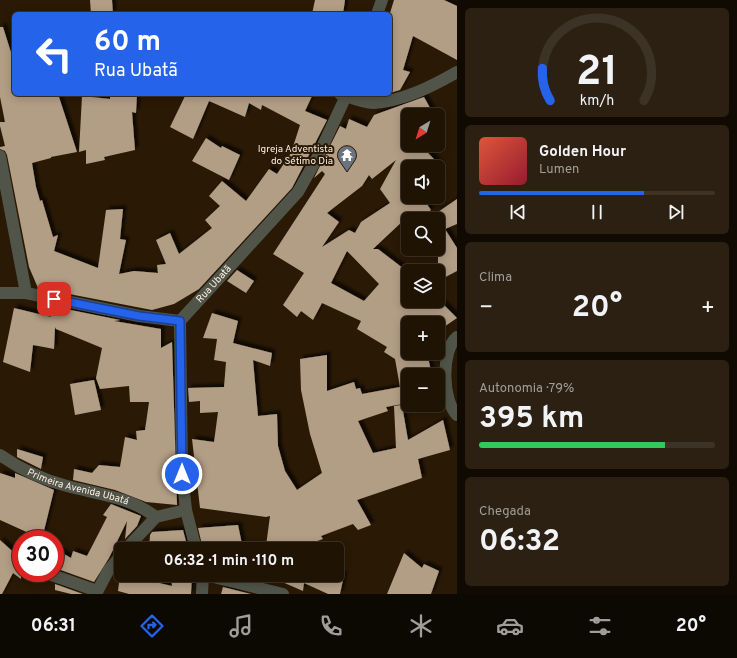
<!DOCTYPE html>
<html lang="pt">
<head>
<meta charset="utf-8">
<style>
	:root { --surface:#1f1304; --page:#2c2013; --text:#f1f3f6; --muted:#a19e9a; --line:#3c3226; --accent:#2563eb }
	body { margin:0; font-family:Overpass,sans-serif; background:var(--page); color:var(--text); height:100vh; display:flex; flex-direction:column; font-size:15px; white-space:nowrap }
	* { box-sizing:border-box; margin:0 }
	p { font-size:13px; color:var(--muted) }
	.icon { flex:none; width:22px; height:22px; fill:none; stroke:currentColor; stroke-width:2; stroke-linecap:round; stroke-linejoin:round }
	.map { position:relative; flex:1; overflow:hidden }
	.panel { display:flex; flex-direction:column; gap:8px; padding:8px; background:#110a02; width:280px }
	.panel>* { flex:none }
	.guide { position:absolute; left:12px; top:12px; width:380px; height:84px; border-radius:6px; box-shadow:0 2px 10px #0003,0 0 0 1px var(--line); background:#2563eb; color:#fff; overflow:hidden }
	.needle { width:26px; rotate:218deg }
	.tools { position:absolute; left:401px; top:108px; display:grid; gap:8px }
	.tools a { display:grid; place-items:center; width:44px; height:44px; border-radius:6px; background:var(--surface); box-shadow:0 2px 10px #0003,0 0 0 1px var(--line); font-size:20px }
	.speed { position:absolute; left:12px; top:530px; display:flex; gap:8px; font-size:20px; font-weight:700; text-align:center }
	.speed>* { display:grid; place-content:center; width:52px; height:52px; border-radius:50%; background:var(--surface); box-shadow:0 2px 10px #0003,0 0 0 1px var(--line); line-height:1 }
	.speed .limit { border:6px solid #d22; background:#fff; color:#111 }
	.pin { position:absolute; display:grid; place-items:center; width:34px; height:34px; color:#fff; margin:-17px; border-radius:8px; box-shadow:0 2px 6px #0006 }
	.me { position:absolute; width:44px; margin:-22px; rotate:0deg; stroke-linejoin:round; filter:drop-shadow(0 0 3px #0008) }
	.turn { display:flex; align-items:center; gap:14px; height:84px; padding:0 16px; font-size:18px }
	.turn .icon { width:52px; height:52px; stroke-width:2.5 }
	.turn b { display:block; font-size:28px; line-height:34px }
	.big { font-size:30px; font-weight:700; line-height:1.1 }
	.panel .card { flex:1; display:flex; flex-direction:column; justify-content:center; gap:6px; min-width:0; padding:0 14px; border-radius:6px; background:var(--page) }
	.panel .dial { align-items:center; gap:0 }
	.dial svg { height:104px; overflow:visible; fill:none; stroke:var(--line); stroke-width:7; stroke-linecap:round; text-anchor:middle }
	.dial text { fill:var(--text); stroke:none }
	.song { display:flex; align-items:center; gap:12px }
	.cover { width:48px; height:48px; border-radius:6px; background:linear-gradient(135deg,hsl(10 70% 55%),hsl(350 70% 35%)) }
	.played { height:4px; border-radius:2px; background:linear-gradient(90deg,var(--accent) 70%,var(--line) 70%) }
	.keys { display:flex; justify-content:space-around; direction:ltr }
	.heat { display:flex; justify-content:space-between; align-items:center; font-size:22px; direction:ltr }
	.charge { height:6px; border-radius:3px; background:linear-gradient(90deg,#34c759 79%,var(--line) 0) }
	.trip { position:absolute; left:114px; top:542px; width:230px; height:40px; border-radius:6px; background:var(--surface); box-shadow:0 2px 10px #0003,0 0 0 1px var(--line); font-weight:700; line-height:40px; text-align:center }
	.menu { display:flex; height:64px; justify-content:space-around; align-items:center; background:#0c0802; color:var(--muted) }
	.menu .icon { width:28px; height:28px }
	.menu .current { color:var(--accent) }
	.menu b { font-size:18px; color:var(--text) }
	main { display:flex; flex:1; min-height:0 }
	.map>svg:first-child { display:block }
</style>
</head>
<body>
<main>
<div class="map">
<svg width="457" height="594" viewBox="0 0 457 594">
	<defs>
		<filter id="shadow"><feDropShadow dx="3.5" dy="-3.5" stdDeviation="1" flood-color="#0009"/></filter>
	</defs>
	<rect width="100%" height="100%" fill="#291905"/>
	<!-- building -->
	<g fill="#b29d85" fill-rule="evenodd" filter="url(#shadow)">
		<path d="M90 0H112L113 14H91Z"/>
		<path d="M315 0H345L343 14H312Z"/>
		<path d="M394 0H444L457 6V60L413 36 403 70 410 72 400 90 390 93V13Z"/>
		<path d="M0 27H3L14 62V94H58L77 152 51 157V158L32 163 36 187 40 201 42 200 53 237 58 235 54 251 98 268 106 210 123 209 120 239 126 240 119 274 134 271 158 273 157 265 166 264 156 240 170 233 179 254 212 228 205 220 220 206 209 196 222 181 246 201 269 169 277 174 291 153 300 125 262 105 261 110 249 103 245 117 209 101 193 139 170 127 186 94H313L305 111 327 120 292 188 199 289 174 304 152 310 38 288 29 267 7 155 5 151 0 149V147L5 146 0 126V122H5L0 97Z"/>
		<path d="M110 94H137L136 113 132 112 135 150 104 157 105 160 86 164V150L79 152 82 96 110 99Z"/>
		<path d="M424 97 434 115H408V145H420L442 167H408V197H422L431 210 419 219H405L373 249H378L408 272V301H440L457 318 438 331V323H408V353H427L432 375H408V403L386 407 388 411 358 421 373 453 396 448 394 406 402 405 408 440 443 420 450 450 418 459 422 478 357 500 371 525 358 530 353 524 321 536 323 539 309 544V549H288L266 546 270 516 266 517 200 508 192 439 214 442 218 412 200 413V401L189 402 188 388 224 387 226 362 214 360 217 339 203 338 212 313 238 321 233 343 272 353 270 366 253 360 258 416 277 414 278 446 285 471 297 490 322 473 310 434 301 390 300 359 327 355V391L354 382 356 389 360 388 362 394 400 387 395 359 384 352 387 347 357 329 361 321 322 303 313 320 301 311 297 317 283 305 304 273 273 254 325 174 322 171 314 178 340 126 346 129 349 119 367 127 374 115ZM396 160 380 189 390 203 361 222 355 233 349 230 322 247 339 222 327 213 362 186 369 175 372 179ZM347 251 379 284 364 301 331 283Z"/>
		<path d="M206 138 221 148 222 146 240 155 229 180 192 161Z"/>
		<path d="M457 199V224L445 229 457 248V271L438 281V212Z"/>
		<path d="M237 270 254 281 246 293 227 281Z"/>
		<path d="M46 305 120 320 114 321 161 329V348L172 342 177 505 146 502 115 490 73 480 74 469 92 473 99 465 120 467 125 437 137 440 136 431 145 430 149 402H130L129 386 100 389 96 378 102 348 56 329 55 327 54 349 33 345 30 372 3 362 14 308 51 317Z"/>
		<path d="M94 380 101 410 75 415 70 384Z"/>
		<path d="M17 449 43 457 41 469 17 457Z"/>
		<path d="M0 473 15 478V473L54 490 42 539 0 520Z"/>
		<path d="M111 504 141 516 137 526 125 539 127 521 109 558 94 582 55 568V549L71 558 73 551 87 556 107 517 103 515Z"/>
		<path d="M238 525 243 549H203L198 528Z"/>
		<path d="M183 530 188 549H149L150 535 152 532Z"/>
		<path d="M0 540 21 559V579L13 573 2 594H0Z"/>
		<path d="M404 553 422 568 424 564 439 571 431 594H387Z"/>
		<path d="M120 574 172 586 171 575H192L191 594H129L118 591Z"/>
		<path d="M266 575H344L340 594H328L304 583 303 591Z"/>
		<path d="M55 584 83 594H71L55 590Z"/>
		<path d="M223 587 251 594H221Z"/>
	</g>
	<g fill="none" stroke-linecap="round" stroke-linejoin="round">
		<!-- minor -->
		<g stroke="#515448" stroke-width="12">
			<path d="M377 14 382 0"/>
			<path d="M340 94C349 97 363 103 373 103 403 101 431 87 457 72"/>
			<path d="M0 156 26 293"/>
			<path d="M0 293H26L139 316 180 321"/>
			<path id="s1" d="M180 321 298 192 317 158 347 94"/>
			<path d="M180 321 182 474 186 510 196 549"/>
			<path d="M457 337C441 350 442 401 457 415"/>
			<path id="s2" d="M0 455C20 469 43 480 67 486 97 494 130 497 156 517"/>
			<path d="M126 549 156 517 186 510"/>
			<path d="M46 573 97 591"/>
			<path d="M205 575 283 594"/>
			<path d="M96 594 108 571 121 555"/>
			<path d="M202 594 203 575"/>
		</g>
	</g>
	<g fill="none" stroke-linecap="round" stroke-linejoin="round">
		<defs>
			<path id="route" d="M54 299 139 316 180 321 182 474"/>
		</defs>
		<!-- route casing -->
		<use href="#route" stroke="#184099" stroke-width="10"/>
		<!-- route -->
		<use href="#route" stroke="#2563eb" stroke-width="7"/>
	</g>
	<!-- icons -->
	<defs>
		<symbol id="temple-pin" viewBox="-11 -11 22 30"><path d="M0 17L-7.5 6A9.5 9.5 0 1 1 7.5 6Z" fill="#6b7280" stroke="#291905"/><path d="M0-6L5-2H3V0L6.5 2.5H4V6H1.5V3h-3V6H-4V2.5H-6.5L-3 0V-2H-5Z" fill="#fff"/></symbol>
	</defs>
	<g fill-rule="evenodd">
		<use href="#temple-pin" x="336" y="144" width="22" height="30"/>
	</g>
	<g text-anchor="middle" dominant-baseline="central" stroke-width="4" stroke-linejoin="round" paint-order="stroke">
		<!-- poi labels -->
		<g font-size="10" fill="#fbf0e3" stroke="#291905" text-anchor="end">
			<text x="333" y="149">Igreja Adventista<tspan x="333" dy="12">do Sétimo Dia</tspan></text>
		</g>
		<!-- street labels -->
		<g font-size="10" fill="#fbf0e3" stroke="#291905">
			<text stroke="none"><textPath href="#s1" startOffset="50">Rua Ubatã</textPath></text>
			<text stroke="none"><textPath href="#s2" startOffset="85">Primeira Avenida Ubatá</textPath></text>
		</g>
	</g>
</svg>
<div class="tools">
<a><svg class="needle" viewBox="-14 -14 28 28"><path d="M0-13l5 13h-10z" fill="#e53935"/><path d="M0 13l5-13h-10z" fill="#a19e9a"/></svg></a>
<a><svg class="icon" aria-label="sound" viewBox="0 0 24 24"><path d="M4 9h4l5-4v14l-5-4H4zM17 9q2 3 0 6"/></svg></a>
<a><svg class="icon" aria-label="search" viewBox="0 0 24 24"><circle cx="10" cy="10" r="6"/><path d="M15 15l6 6"/></svg></a>
<a><svg class="icon" aria-label="layers" viewBox="0 0 24 24"><path d="M12 4l9 5-9 5-9-5zM3 14l9 5 9-5"/></svg></a>
<a>+</a>
<a>−</a>
</div>
<div class="speed"><div class="limit">30</div></div>
<div class="pin" style="left:54px;top:299px;background:#d93025"><svg class="icon" aria-label="arrive" viewBox="0 0 24 24"><path d="M6 21V4h12l-3 4 3 4H6"/></svg></div>
<svg class="me" style="left:182px;top:474px" viewBox="-20 -20 40 40"><circle r="17" fill="#2563eb" stroke="#fff" stroke-width="3"/><path d="M0-11L8 9 0 5-8 9z" fill="#fff"/></svg>
<div class="trip">06:32 · 1 min · 110 m</div>
<div class="guide">
<div class="turn"><svg class="icon" aria-label="left" viewBox="0 0 24 24"><path d="M17 20v-9H6M10 6l-5 5 5 5"/></svg><div><b>60 m</b>Rua Ubatã</div></div>
</div>
</div>
<section class="panel">
<div class="card dial"><svg viewBox="0 0 100 80">
<path d="M14 69A42 42 0 1 1 86 69"/>
<path d="M14 69A42 42 0 0 1 8 44" stroke="#2563eb"/>
<text x="50" y="56" font-size="32" font-weight="700">21</text>
<text x="50" y="72" font-size="11">km/h</text>
</svg></div>
<div class="card">
<div class="song"><i class="cover"></i><div><b>Golden Hour</b><p>Lumen</p></div></div>
<div class="played"></div>
<div class="keys"><svg class="icon" aria-label="previous" viewBox="0 0 24 24"><path d="M18 5L8 12l10 7zM5 5v14"/></svg><svg class="icon" aria-label="pause" viewBox="0 0 24 24"><path d="M8 5v14M16 5v14"/></svg><svg class="icon" aria-label="next" viewBox="0 0 24 24"><path d="M6 5l10 7-10 7zM19 5v14"/></svg></div>
</div>
<div class="card"><p>Clima</p>
<div class="heat"><a>−</a><b class="big">20°</b><a>+</a></div>
</div>
<div class="card"><p>Autonomia · 79%</p><b class="big">395 km</b><div class="charge"></div></div>
<div class="card"><p>Chegada</p><b class="big">06:32</b></div>
</section>
</main>
<nav class="menu">
<b>06:31</b>
<svg class="icon current" aria-label="directions" viewBox="0 0 24 24"><path d="M12 3l9 9-9 9-9-9zM9 14v-3h6M13 9l2 2-2 2"/></svg>
<svg class="icon" aria-label="music" viewBox="0 0 24 24"><path d="M9 18V5l10-2v13"/><circle cx="6" cy="18" r="3"/><circle cx="16" cy="16" r="3"/></svg>
<svg class="icon" aria-label="phone" viewBox="0 0 24 24"><path d="M5 4h4l2 5-3 2q2 4 5 5l2-3 5 2v4C11 20 4 13 5 4z"/></svg>
<svg class="icon" aria-label="climate" viewBox="0 0 24 24"><path d="M12 3v18M4 7l16 10M4 17L20 7"/></svg>
<svg class="icon" aria-label="car" viewBox="0 0 24 24"><path d="M5 17H2v-5l4-1 3-4h7l3 4 3 1v5h-3M9 17h6M6 11h13"/><circle cx="7" cy="17" r="2"/><circle cx="17" cy="17" r="2"/></svg>
<svg class="icon" aria-label="filters" viewBox="0 0 24 24"><path d="M4 7h16M4 17h16"/><circle cx="9" cy="7" r="2"/><circle cx="15" cy="17" r="2"/></svg>
<b>20°</b>
</nav>
</body>
</html>
